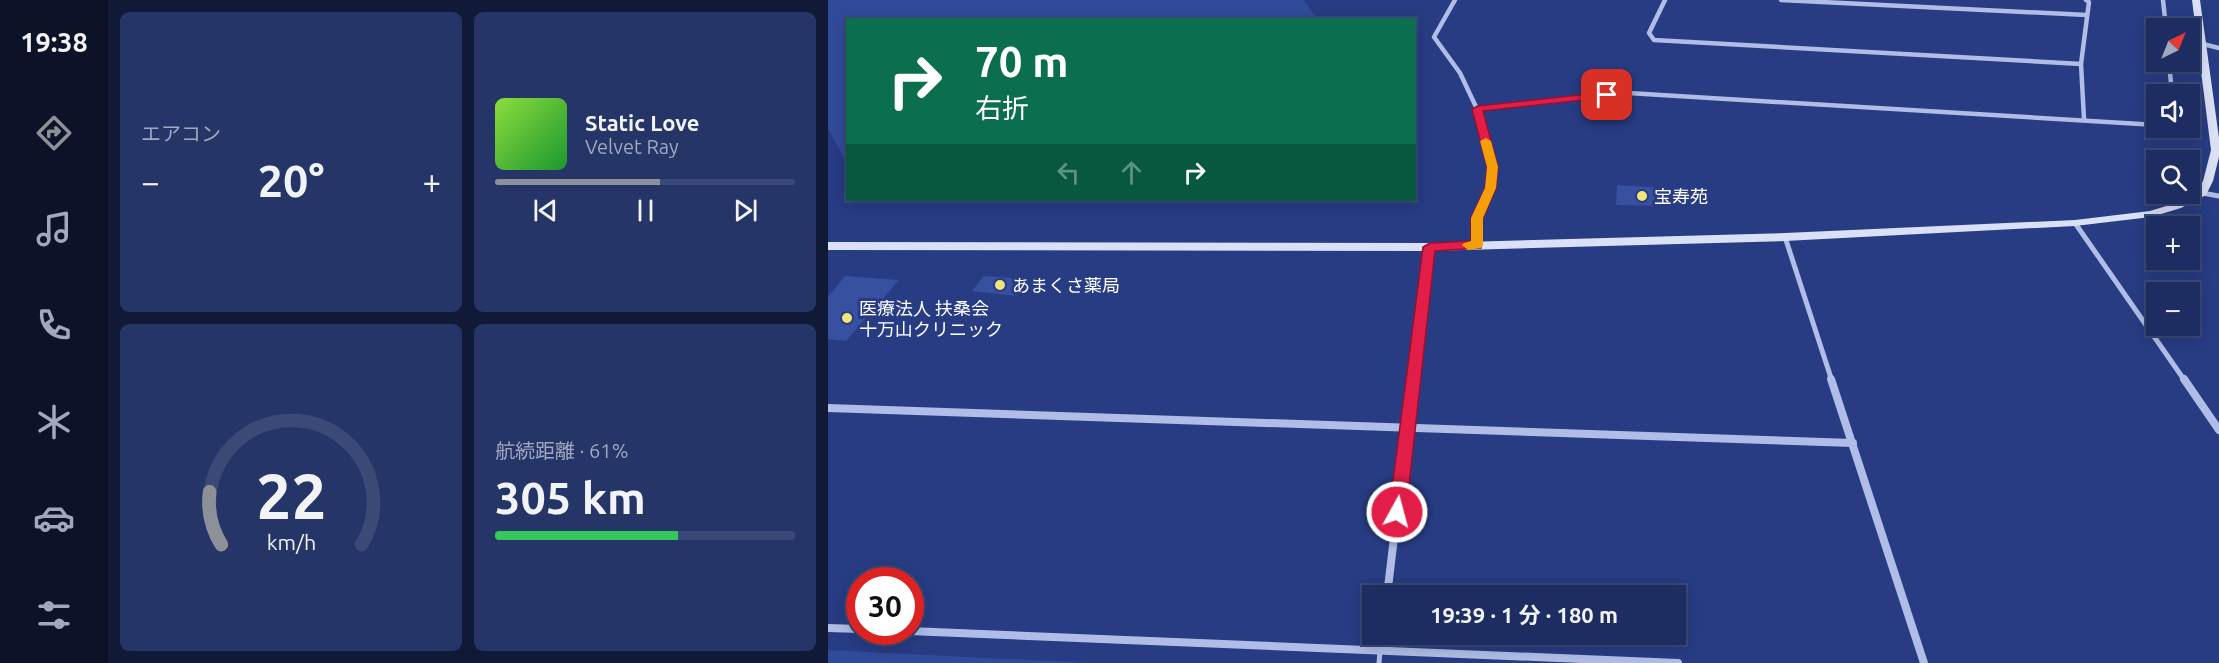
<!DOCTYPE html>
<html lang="ja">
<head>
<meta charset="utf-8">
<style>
	:root { --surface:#1d2d62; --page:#253568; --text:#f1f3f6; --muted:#a0a8be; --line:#3b4977; --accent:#8c9099 }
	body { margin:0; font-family:Ubuntu,"Noto Sans JP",sans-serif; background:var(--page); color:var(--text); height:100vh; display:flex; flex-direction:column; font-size:22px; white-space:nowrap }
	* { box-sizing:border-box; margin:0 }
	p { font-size:20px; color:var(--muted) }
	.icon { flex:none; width:33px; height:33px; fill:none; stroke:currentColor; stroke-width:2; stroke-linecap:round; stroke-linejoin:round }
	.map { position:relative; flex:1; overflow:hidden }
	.drawer { display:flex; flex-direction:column; gap:12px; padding:12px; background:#101936; width:720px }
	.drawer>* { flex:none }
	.top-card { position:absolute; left:18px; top:18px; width:570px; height:183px; border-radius:0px; box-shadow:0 3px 15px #0003,0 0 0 2px var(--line); background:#0b6e4f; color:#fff; overflow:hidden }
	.needle { width:39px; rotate:43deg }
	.fabs { position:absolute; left:1318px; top:18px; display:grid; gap:12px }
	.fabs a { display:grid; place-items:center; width:54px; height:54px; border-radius:0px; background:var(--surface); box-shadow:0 3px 15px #0003,0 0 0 2px var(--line); font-size:30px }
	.speed { position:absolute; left:18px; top:567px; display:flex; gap:12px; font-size:30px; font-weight:700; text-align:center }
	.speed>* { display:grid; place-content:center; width:78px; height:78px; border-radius:50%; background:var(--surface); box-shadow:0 3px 15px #0003,0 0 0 2px var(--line); line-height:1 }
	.speed .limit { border:9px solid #d22; background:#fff; color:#111 }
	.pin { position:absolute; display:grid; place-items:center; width:51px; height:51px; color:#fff; margin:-26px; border-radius:12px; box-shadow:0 3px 9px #0006 }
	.me { position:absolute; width:66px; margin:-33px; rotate:7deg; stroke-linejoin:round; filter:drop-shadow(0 0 4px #0008) }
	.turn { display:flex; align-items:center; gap:21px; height:126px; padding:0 30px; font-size:27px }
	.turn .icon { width:78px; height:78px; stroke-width:2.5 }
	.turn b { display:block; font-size:42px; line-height:51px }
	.lanes { display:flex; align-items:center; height:57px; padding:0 30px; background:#0003; justify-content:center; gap:30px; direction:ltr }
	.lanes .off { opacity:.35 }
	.big { font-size:45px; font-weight:700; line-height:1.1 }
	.drawer .tile { flex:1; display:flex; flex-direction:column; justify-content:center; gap:9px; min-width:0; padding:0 21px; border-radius:9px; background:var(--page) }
	.drawer .dial { align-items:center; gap:0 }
	.dial svg { height:156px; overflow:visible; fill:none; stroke:var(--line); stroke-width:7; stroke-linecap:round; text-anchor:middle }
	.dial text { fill:var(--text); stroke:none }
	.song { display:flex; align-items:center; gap:18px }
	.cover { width:72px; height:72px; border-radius:9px; background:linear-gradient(135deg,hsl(90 70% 55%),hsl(130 70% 35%)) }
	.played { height:6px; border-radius:3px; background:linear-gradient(90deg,var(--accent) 55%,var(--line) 55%) }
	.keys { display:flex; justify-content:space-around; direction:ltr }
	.heat { display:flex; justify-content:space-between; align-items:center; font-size:33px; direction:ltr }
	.charge { height:9px; border-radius:4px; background:linear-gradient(90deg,#34c759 61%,var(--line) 0) }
	.drawer .tiles { flex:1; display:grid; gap:12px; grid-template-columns:repeat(2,1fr) }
	.trip { position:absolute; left:534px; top:585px; width:324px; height:60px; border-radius:0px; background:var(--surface); box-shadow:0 3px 15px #0003,0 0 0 2px var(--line); font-weight:700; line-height:60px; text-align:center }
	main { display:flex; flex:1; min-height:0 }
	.tab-bar { display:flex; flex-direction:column; width:108px; justify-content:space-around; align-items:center; background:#0c1227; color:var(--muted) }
	.tab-bar .icon { width:42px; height:42px }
	.tab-bar .current { color:var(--accent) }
	.tab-bar b { font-size:27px; color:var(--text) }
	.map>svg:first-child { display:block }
</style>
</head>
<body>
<main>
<nav class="tab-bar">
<b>19:38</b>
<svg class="icon current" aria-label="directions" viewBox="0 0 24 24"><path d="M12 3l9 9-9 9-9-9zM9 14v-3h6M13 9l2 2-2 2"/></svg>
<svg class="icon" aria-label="music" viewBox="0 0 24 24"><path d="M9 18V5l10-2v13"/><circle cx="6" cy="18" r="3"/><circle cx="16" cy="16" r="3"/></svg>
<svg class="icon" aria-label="phone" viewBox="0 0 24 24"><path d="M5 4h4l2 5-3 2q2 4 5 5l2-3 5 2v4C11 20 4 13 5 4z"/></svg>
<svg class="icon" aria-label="climate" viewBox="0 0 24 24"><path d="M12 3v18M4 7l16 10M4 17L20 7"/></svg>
<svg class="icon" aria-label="car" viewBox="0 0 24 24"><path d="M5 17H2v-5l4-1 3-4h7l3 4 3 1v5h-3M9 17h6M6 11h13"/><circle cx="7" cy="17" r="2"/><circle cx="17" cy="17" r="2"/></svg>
<svg class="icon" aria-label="filters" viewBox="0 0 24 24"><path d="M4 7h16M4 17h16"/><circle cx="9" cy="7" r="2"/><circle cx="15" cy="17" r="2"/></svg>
</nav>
<section class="drawer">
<div class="tiles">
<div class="tile"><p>エアコン</p>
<div class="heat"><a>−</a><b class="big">20°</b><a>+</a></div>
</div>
<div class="tile">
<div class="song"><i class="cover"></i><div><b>Static Love</b><p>Velvet Ray</p></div></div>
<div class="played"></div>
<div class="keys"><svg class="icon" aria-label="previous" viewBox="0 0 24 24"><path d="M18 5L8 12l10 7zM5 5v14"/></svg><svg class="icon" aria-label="pause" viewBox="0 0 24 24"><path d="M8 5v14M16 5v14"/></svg><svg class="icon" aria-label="next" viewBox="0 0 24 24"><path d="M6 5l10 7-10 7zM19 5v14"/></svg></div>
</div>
<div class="tile dial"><svg viewBox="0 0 100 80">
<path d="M14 69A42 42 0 1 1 86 69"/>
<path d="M14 69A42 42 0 0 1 8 42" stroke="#8c9099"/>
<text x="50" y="56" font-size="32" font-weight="700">22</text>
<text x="50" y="72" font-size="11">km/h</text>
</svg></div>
<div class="tile"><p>航続距離 · 61%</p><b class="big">305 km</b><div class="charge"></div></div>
</div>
</section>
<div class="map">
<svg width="1391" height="663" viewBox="0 0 1391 663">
	<rect width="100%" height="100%" fill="#273c83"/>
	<!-- green -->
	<g fill="#314b9b">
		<path d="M0 0H476L489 19 20 20 19 163 0 129Z"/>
		<path d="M0 650 263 663H0Z"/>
	</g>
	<!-- building -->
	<g fill="#3750a0">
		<path d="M789 185 838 188 842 206 788 205Z"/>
		<path d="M17 276 71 280 18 341 0 339V297Z"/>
		<path d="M156 276 199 279 189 296 144 291Z"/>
	</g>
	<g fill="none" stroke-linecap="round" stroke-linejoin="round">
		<!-- lane -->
		<path stroke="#b0bee7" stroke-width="5" d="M551 663 552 651"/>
		<!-- street-far2 -->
		<g stroke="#b0bee7" stroke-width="4.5">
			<path d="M627 0 606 37 632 73 649 109 665 165"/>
			<path d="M837 0 821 33 826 40 1253 64"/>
			<path d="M953 0 1259 15"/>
			<path d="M1335 0 1338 28"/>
			<path d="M1375 44 1391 48"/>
			<path d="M1341 62 1344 94"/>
			<path d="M649 109 800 93 1329 125"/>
			<path d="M1256 119 1253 64 1261 2 1258 0"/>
		</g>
		<!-- street-far1 -->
		<g stroke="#b0bee7" stroke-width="5">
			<path d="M1374 193 1391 196"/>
			<path d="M1247 223 1357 381"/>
			<path d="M957 237 1004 381"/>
			<path d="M649 245V218L662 188 664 164"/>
			<path d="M585 381 601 247"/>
		</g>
		<!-- street -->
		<g stroke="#b0bee7" stroke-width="8">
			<path d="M1003 379 1096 663"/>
			<path d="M1356 379 1391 430"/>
			<path d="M0 408 1025 443"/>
			<path d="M559 596 585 379"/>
			<path d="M0 628 32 629"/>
			<path d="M82 631 850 663"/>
			<path d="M552 651 554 634"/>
		</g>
		<!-- secondary -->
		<path fill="#dae0f6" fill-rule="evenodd" d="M1364 0H1372L1391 138V157L1385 181 1378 195 1353 208 1323 217 1247 226 957 241 601 251 0 250V242L601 243 957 233 1247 220 1322 211 1345 204 1370 191 1375 181 1383 150Z"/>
	</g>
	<!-- route -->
	<path fill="#e11d48" stroke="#92132f" stroke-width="1.5" d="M779 92 782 93V97L655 111 670 167 668 188 655 218 653 248 607 251 578 512 575 517 569 519 563 517 561 512 595 247 602 243 643 241V218L657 188 659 167 644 109 650 106Z"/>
	<!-- slow -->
	<path fill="#f59e0b" d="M658 138 663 141 670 167 668 188 655 218V245L653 248 640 250 634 245 636 243 643 241V218L657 188 659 167 652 141Z"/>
	<!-- markers -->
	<g fill="#f0e576" stroke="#273c83" stroke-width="2">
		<circle cx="814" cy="196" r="6"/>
		<circle cx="172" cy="285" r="6"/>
		<circle cx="19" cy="318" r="6"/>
	</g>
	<g text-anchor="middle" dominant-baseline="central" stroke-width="6" stroke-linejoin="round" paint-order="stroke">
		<!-- poi labels -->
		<g font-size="18" fill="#fff" stroke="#273c83" text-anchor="start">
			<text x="826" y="196">宝寿苑</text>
			<text x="184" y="285">あまくさ薬局</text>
			<text x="31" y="308">医療法人 扶桑会<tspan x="31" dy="21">十万山クリニック</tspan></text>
		</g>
	</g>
</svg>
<div class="fabs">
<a><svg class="needle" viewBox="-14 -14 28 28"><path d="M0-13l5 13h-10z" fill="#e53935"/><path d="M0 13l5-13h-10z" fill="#a0a8be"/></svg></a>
<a><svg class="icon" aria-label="sound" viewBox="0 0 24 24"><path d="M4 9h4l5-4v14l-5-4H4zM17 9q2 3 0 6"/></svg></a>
<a><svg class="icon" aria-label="search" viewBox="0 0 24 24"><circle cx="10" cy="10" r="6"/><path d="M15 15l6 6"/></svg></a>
<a>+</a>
<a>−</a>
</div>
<div class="speed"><div class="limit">30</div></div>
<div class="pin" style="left:779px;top:95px;background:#d93025"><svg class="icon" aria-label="arrive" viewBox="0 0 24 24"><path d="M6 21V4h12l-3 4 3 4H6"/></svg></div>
<svg class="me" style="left:569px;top:512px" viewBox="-20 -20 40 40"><circle r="17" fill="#e11d48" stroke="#fff" stroke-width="3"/><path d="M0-11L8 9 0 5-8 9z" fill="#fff"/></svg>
<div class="trip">19:39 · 1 分 · 180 m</div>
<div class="top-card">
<div class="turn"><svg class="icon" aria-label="right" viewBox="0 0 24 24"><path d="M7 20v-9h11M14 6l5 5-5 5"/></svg><div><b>70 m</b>右折</div></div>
<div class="lanes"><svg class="icon off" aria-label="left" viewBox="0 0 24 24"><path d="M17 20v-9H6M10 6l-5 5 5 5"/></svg><svg class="icon off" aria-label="ahead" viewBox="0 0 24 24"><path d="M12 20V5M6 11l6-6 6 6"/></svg><svg class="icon" aria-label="right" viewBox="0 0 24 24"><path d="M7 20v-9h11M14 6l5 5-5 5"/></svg></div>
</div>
</div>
</main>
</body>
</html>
